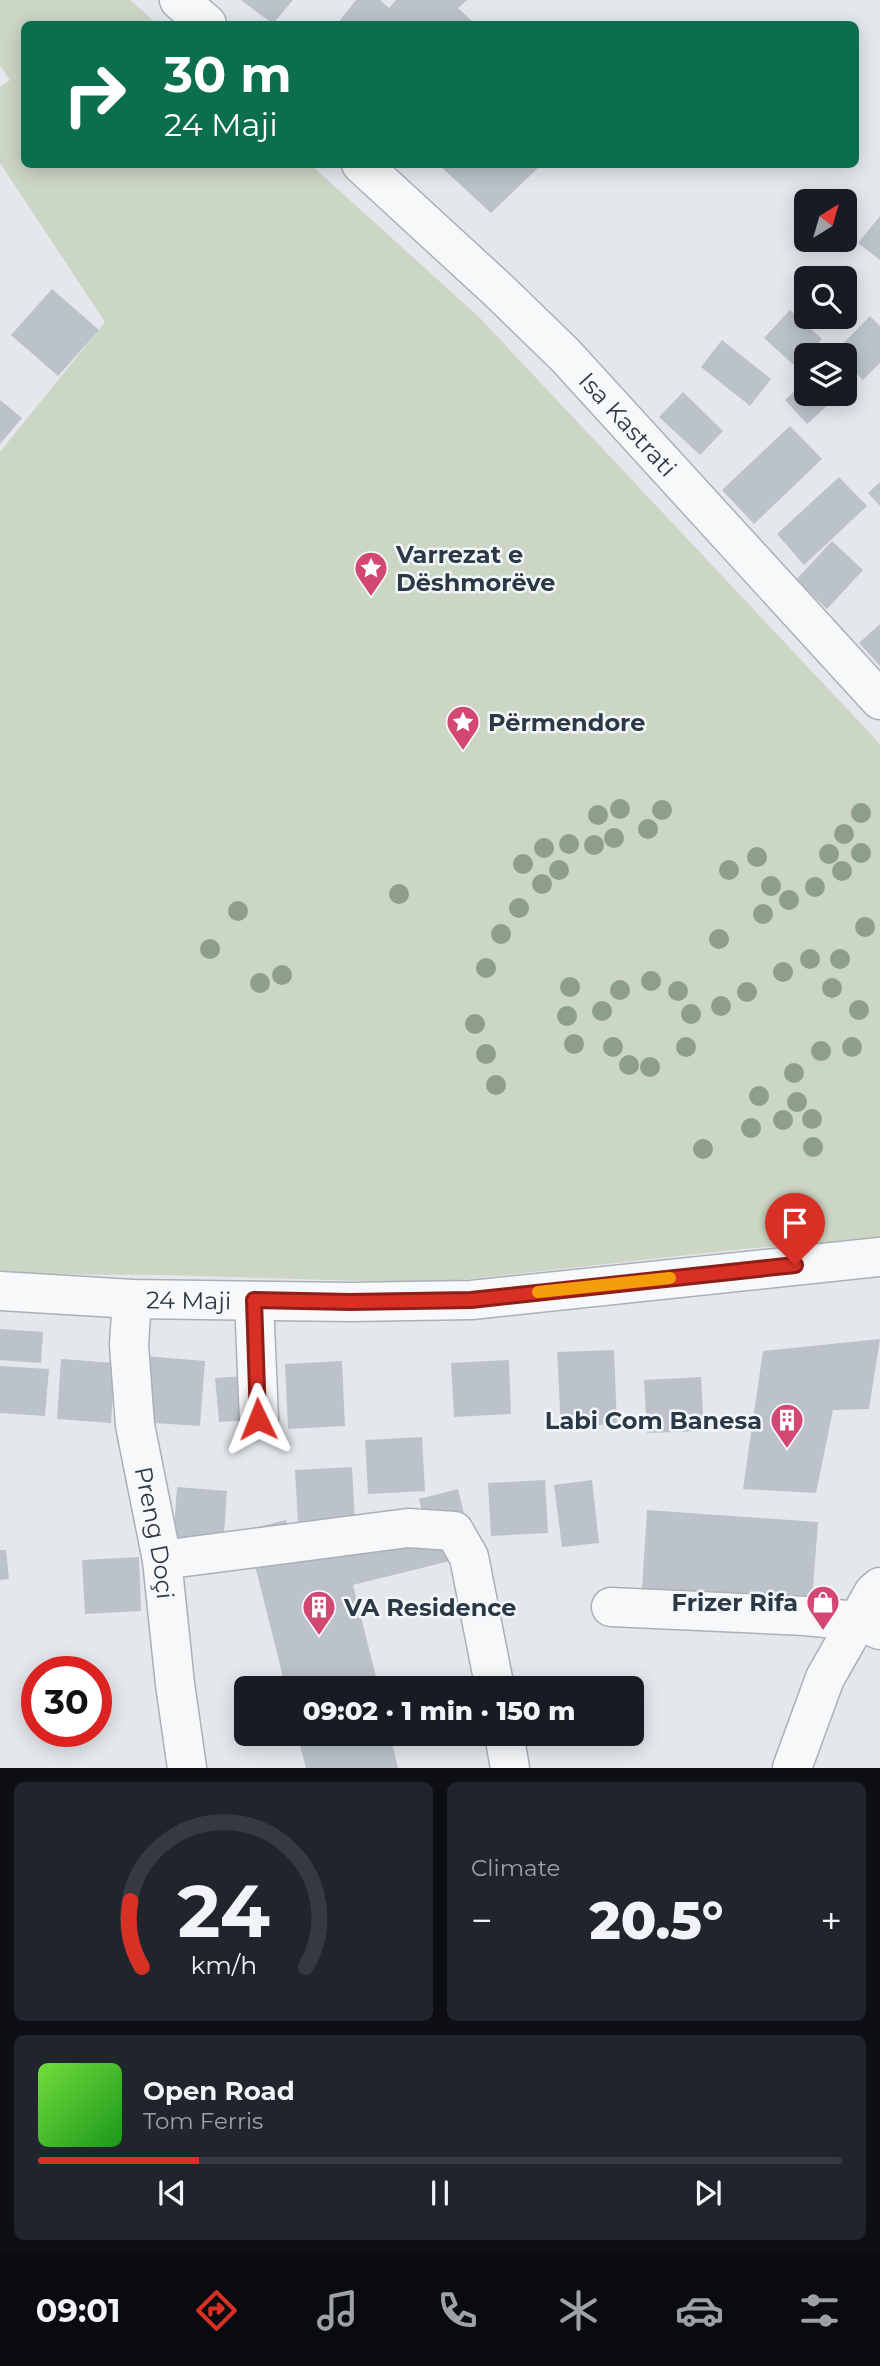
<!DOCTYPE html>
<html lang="en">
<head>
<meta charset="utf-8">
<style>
	:root { --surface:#171b24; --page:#20242c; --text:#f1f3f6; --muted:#9ea1a6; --line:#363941; --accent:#d93025 }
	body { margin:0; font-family:Montserrat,sans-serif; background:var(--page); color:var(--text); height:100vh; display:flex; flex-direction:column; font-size:26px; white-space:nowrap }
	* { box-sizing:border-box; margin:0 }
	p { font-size:23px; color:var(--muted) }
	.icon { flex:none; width:38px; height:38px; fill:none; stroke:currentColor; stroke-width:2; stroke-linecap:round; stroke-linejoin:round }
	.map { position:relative; height:1768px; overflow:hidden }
	.drawer { display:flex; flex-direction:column; gap:14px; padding:14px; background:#0d0f14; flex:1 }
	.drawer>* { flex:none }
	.guide { position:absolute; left:21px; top:21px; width:838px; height:147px; border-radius:10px; box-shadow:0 4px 18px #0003; background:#0b6e4f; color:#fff; overflow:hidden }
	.needle { width:46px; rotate:37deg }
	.tools { position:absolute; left:794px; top:189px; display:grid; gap:14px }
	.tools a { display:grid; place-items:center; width:63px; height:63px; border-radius:10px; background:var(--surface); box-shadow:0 4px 18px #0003; font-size:35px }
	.speed { position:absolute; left:21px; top:1656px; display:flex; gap:14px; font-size:35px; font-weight:700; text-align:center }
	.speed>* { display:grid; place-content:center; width:91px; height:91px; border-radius:50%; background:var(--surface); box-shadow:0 4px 18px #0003; line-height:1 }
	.speed .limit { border:10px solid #d22; background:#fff; color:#111 }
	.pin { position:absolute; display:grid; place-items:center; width:60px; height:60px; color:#fff; margin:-72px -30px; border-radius:50% 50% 50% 0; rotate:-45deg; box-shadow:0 0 7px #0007 }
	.pin .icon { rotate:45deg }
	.me { position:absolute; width:77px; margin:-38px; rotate:358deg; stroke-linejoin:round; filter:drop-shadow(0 0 5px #0008) }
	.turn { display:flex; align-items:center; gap:24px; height:147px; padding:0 28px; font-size:32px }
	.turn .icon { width:91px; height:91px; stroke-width:2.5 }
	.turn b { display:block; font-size:49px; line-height:60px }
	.big { font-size:52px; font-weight:800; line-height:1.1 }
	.drawer .tile { flex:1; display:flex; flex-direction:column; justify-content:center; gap:10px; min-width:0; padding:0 24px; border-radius:10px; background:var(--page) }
	.drawer .dial { align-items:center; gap:0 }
	.dial svg { height:182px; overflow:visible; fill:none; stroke:var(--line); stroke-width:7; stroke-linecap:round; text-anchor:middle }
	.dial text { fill:var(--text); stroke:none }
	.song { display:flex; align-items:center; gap:21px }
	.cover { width:84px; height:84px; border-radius:10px; background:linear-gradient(135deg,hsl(100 70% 55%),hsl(120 70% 35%)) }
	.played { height:7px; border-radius:4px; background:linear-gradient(90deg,var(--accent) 20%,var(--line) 20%) }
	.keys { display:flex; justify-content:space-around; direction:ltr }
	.heat { display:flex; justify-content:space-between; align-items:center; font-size:38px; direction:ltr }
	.drawer .tiles { flex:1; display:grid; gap:14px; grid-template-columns:1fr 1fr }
	.tile:last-child { grid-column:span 2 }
	.trip { position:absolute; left:234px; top:1676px; width:410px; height:70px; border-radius:10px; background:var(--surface); box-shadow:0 4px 18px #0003; font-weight:800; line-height:70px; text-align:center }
	.menu { display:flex; height:112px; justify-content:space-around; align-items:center; background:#090b0e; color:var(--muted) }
	.menu .icon { width:49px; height:49px }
	.menu .current { color:var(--accent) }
	.menu b { font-size:32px; color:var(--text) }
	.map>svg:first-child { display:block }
</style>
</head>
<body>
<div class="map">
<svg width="880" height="1768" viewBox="0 0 880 1768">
	<rect width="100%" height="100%" fill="#e4e8ec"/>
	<!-- green -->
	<path fill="#ccd6c5" d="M0 0H130L157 24H24V164L311 165 479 317 880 744V1238L743 1249 432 1283 161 1275 0 1274V452L105 322 0 163V87L10 80 0 66Z"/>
	<!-- building -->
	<g fill="#bbc2ca">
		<path d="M241 0H293L273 24Z"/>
		<path d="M356 0H380L389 8 396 0H467L458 8 475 24H337Z"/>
		<path d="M438 164H542L491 213Z"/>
		<path d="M880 216V260L858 243Z"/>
		<path d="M52 289 99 330 58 376 11 335Z"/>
		<path d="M790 310 822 339 796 367 764 338Z"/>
		<path d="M870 316 880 326V363L863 380 845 362V355H838L835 352Z"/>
		<path d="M722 340 771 379 750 406 701 367Z"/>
		<path d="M807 380V394H840L807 424 785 400Z"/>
		<path d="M683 392 723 431 700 455 659 417Z"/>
		<path d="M0 400 22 418 0 444Z"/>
		<path d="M790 426 822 459 754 524 722 490Z"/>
		<path d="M839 477 867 506 804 565 777 534Z"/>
		<path d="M880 482V506L868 493Z"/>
		<path d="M832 541 863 570 827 609 796 580Z"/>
		<path d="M880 624V666L859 643Z"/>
		<path d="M0 1329 43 1332 41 1363 0 1360Z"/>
		<path d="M880 1339 869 1409 833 1410 816 1493 743 1489 763 1351Z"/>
		<path d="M614 1350 617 1424 561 1427 557 1352Z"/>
		<path d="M144 1356 205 1361 200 1426 139 1422Z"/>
		<path d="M61 1359 115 1363 111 1423 57 1419Z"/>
		<path d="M509 1360 511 1414 454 1417 451 1363Z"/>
		<path d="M342 1361 345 1426 288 1429 285 1364Z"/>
		<path d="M0 1366 49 1369 45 1416 0 1413Z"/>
		<path d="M244 1376 248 1420 219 1422 215 1378Z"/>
		<path d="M701 1377 704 1431 647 1433 644 1380Z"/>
		<path d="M422 1437 425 1491 368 1494 365 1440Z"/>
		<path d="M352 1467 355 1521 298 1524 295 1470Z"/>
		<path d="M545 1480 548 1533 491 1536 488 1483Z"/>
		<path d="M592 1480 599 1543 562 1547 554 1485Z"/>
		<path d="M177 1487 227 1491 223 1547 173 1544Z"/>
		<path d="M458 1489 474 1555 353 1585 379 1689H286L246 1530 286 1520 292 1543 422 1511 419 1499Z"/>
		<path d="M647 1510 818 1522 812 1601 642 1589Z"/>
		<path d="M0 1550H6L9 1579 0 1580Z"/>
		<path d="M139 1557 141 1611 85 1614 82 1560Z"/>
		<path d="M297 1734H390L398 1768H306Z"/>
	</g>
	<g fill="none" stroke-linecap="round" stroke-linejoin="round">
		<defs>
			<g id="minor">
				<path d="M179 0 207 24"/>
				<path id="s1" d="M361 164 498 290 565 355 880 700"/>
				<path id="s2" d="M0 1291 132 1299 350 1302 471 1300 880 1257"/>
				<path id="s3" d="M132 1299 129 1345 135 1425 162 1560 175 1684 187 1768"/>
				<path d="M254 1301 259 1419"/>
				<path d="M162 1560 408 1528 454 1531 469 1557 495 1689"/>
				<path d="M611 1607 805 1616 857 1621 880 1630"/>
				<path d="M504 1734 510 1768"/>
				<path d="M792 1768 825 1678 874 1592 880 1587"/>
			</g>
		</defs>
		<!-- minor casing -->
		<use href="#minor" stroke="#a9b0b7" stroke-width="41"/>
		<!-- minor -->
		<use href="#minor" stroke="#f7f8fa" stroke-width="38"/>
	</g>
	<!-- trees -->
	<g fill="#8d9e89">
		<circle cx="620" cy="809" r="10"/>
		<circle cx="662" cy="810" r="10"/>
		<circle cx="861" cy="813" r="10"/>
		<circle cx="598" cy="815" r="10"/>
		<circle cx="648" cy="829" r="10"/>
		<circle cx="844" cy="834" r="10"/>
		<circle cx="614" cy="838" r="10"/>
		<circle cx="569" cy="844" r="10"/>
		<circle cx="594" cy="845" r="10"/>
		<circle cx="544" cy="848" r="10"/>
		<circle cx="861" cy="853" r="10"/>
		<circle cx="829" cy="854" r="10"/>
		<circle cx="757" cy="857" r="10"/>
		<circle cx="523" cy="864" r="10"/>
		<circle cx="559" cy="870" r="10"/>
		<circle cx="729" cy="870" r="10"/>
		<circle cx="842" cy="871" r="10"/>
		<circle cx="542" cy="884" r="10"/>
		<circle cx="771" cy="886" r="10"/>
		<circle cx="815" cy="887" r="10"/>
		<circle cx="399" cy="894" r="10"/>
		<circle cx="789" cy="900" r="10"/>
		<circle cx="519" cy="908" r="10"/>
		<circle cx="238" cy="911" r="10"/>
		<circle cx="763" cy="914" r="10"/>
		<circle cx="865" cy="927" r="10"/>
		<circle cx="501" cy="934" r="10"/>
		<circle cx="719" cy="939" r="10"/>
		<circle cx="210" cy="949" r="10"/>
		<circle cx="810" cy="959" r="10"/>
		<circle cx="840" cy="959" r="10"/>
		<circle cx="486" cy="968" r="10"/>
		<circle cx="783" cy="972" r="10"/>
		<circle cx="282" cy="975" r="10"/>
		<circle cx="651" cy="981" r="10"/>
		<circle cx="260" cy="983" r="10"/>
		<circle cx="570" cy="987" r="10"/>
		<circle cx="832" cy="988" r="10"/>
		<circle cx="620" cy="990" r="10"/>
		<circle cx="678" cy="991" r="10"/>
		<circle cx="747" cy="992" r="10"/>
		<circle cx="721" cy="1006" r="10"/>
		<circle cx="859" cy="1010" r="10"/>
		<circle cx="602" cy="1011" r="10"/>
		<circle cx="691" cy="1014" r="10"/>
		<circle cx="567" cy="1016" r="10"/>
		<circle cx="475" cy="1024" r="10"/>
		<circle cx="574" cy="1044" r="10"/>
		<circle cx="613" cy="1047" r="10"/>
		<circle cx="686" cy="1047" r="10"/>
		<circle cx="852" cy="1047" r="10"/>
		<circle cx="821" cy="1051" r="10"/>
		<circle cx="486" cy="1054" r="10"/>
		<circle cx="629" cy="1065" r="10"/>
		<circle cx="650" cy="1067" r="10"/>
		<circle cx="794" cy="1073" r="10"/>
		<circle cx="496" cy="1085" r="10"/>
		<circle cx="759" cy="1096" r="10"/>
		<circle cx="797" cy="1102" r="10"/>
		<circle cx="812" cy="1119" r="10"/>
		<circle cx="783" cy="1120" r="10"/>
		<circle cx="751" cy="1128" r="10"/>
		<circle cx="813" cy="1147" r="10"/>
		<circle cx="703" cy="1149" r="10"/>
	</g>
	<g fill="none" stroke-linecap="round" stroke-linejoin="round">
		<defs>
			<path id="route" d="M258 1419 254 1300 350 1302 471 1300 795 1265"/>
		</defs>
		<!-- route casing -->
		<use href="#route" stroke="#8d1f18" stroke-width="18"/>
		<!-- route -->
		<use href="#route" stroke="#d93025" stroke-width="12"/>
		<!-- slow -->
		<path stroke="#f59e0b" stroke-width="12" d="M538 1292 670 1278"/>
	</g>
	<!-- icons -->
	<defs>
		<symbol id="sight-pin" viewBox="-11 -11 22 30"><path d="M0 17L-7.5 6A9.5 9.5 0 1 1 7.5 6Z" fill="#d24873" stroke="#f4f7f9"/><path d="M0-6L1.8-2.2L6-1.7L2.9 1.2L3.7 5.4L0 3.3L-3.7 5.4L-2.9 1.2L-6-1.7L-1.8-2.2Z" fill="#fff"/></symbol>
		<symbol id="building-pin" viewBox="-11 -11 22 30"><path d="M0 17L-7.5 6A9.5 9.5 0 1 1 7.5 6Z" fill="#d24873" stroke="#f4f7f9"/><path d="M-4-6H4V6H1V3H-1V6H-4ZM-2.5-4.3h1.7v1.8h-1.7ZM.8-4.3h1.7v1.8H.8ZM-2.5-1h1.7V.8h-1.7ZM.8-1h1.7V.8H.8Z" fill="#fff"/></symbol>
		<symbol id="shop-pin" viewBox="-11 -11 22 30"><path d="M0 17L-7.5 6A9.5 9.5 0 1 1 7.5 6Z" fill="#d24873" stroke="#f4f7f9"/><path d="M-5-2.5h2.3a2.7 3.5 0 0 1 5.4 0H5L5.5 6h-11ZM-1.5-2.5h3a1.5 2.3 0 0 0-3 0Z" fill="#fff"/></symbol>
	</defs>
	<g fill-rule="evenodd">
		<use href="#sight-pin" x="352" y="549" width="38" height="52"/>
		<use href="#sight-pin" x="444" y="703" width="38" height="52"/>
		<use href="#building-pin" x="768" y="1401" width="38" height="52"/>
		<use href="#shop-pin" x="804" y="1583" width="38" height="52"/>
		<use href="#building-pin" x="300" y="1588" width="38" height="52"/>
	</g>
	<g text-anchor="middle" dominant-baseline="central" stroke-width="5" stroke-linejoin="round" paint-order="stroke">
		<!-- street labels -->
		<g font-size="24" fill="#2b3845" stroke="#f4f7f9">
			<text stroke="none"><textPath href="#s1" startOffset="373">Isa Kastrati</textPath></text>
			<text stroke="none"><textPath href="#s2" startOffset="189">24 Maji</textPath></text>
			<text stroke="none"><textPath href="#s3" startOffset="236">Preng Doçi</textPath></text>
		</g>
		<!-- poi labels -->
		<g font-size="24" font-weight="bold" fill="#2b3845" stroke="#f4f7f9" text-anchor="start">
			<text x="396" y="554">Varrezat e<tspan x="396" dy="28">Dëshmorëve</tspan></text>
			<text x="488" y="722">Përmendore</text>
			<text x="762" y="1420" text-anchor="end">Labi Com Banesa</text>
			<text x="798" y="1602" text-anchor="end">Frizer Rifa</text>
			<text x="344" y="1607">VA Residence</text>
		</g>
	</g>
</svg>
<div class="tools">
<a><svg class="needle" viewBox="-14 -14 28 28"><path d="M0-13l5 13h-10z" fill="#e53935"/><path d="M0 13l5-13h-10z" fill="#9ea1a6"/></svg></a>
<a><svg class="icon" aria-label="search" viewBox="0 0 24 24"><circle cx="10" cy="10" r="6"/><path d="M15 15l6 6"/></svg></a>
<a><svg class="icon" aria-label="layers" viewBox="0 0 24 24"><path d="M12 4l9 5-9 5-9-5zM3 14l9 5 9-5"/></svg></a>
</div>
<div class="speed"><div class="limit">30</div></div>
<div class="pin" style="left:795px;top:1265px;background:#d93025"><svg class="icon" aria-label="arrive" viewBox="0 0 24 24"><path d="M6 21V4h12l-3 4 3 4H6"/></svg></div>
<svg class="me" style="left:258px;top:1419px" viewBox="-20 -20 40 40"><path d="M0-17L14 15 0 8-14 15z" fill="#d93025" stroke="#fff" stroke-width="4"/></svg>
<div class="trip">09:02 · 1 min · 150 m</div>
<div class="guide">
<div class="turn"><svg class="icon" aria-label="right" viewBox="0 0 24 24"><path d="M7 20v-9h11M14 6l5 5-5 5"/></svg><div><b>30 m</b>24 Maji</div></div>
</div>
</div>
<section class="drawer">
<div class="tiles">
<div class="tile dial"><svg viewBox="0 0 100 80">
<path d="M14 69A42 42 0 1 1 86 69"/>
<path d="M14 69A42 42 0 0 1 9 40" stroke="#d93025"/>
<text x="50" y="56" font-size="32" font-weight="700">24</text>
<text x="50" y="72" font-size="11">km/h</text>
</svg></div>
<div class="tile"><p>Climate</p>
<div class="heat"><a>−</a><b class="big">20.5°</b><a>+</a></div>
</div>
<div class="tile">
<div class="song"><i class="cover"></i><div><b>Open Road</b><p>Tom Ferris</p></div></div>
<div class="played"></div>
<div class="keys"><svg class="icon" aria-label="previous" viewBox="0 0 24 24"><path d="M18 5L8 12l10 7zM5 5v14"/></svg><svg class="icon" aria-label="pause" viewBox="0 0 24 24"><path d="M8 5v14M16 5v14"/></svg><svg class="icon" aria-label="next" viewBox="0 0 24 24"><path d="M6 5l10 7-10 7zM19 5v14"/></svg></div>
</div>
</div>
</section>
<nav class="menu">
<b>09:01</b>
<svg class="icon current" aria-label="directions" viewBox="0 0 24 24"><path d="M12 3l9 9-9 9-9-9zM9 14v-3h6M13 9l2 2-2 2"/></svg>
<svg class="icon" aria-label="music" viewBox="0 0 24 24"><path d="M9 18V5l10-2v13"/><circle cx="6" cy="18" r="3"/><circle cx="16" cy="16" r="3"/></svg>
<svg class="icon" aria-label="phone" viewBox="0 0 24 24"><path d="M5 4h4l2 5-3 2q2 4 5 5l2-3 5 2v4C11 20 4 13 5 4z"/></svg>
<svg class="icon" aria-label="climate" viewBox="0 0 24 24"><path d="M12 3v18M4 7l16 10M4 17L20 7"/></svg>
<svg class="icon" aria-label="car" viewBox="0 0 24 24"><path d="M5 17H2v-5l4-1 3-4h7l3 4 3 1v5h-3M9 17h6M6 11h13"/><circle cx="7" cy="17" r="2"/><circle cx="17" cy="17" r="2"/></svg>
<svg class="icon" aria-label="filters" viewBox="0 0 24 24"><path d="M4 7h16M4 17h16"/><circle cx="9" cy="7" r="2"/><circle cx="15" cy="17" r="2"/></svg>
</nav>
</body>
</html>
